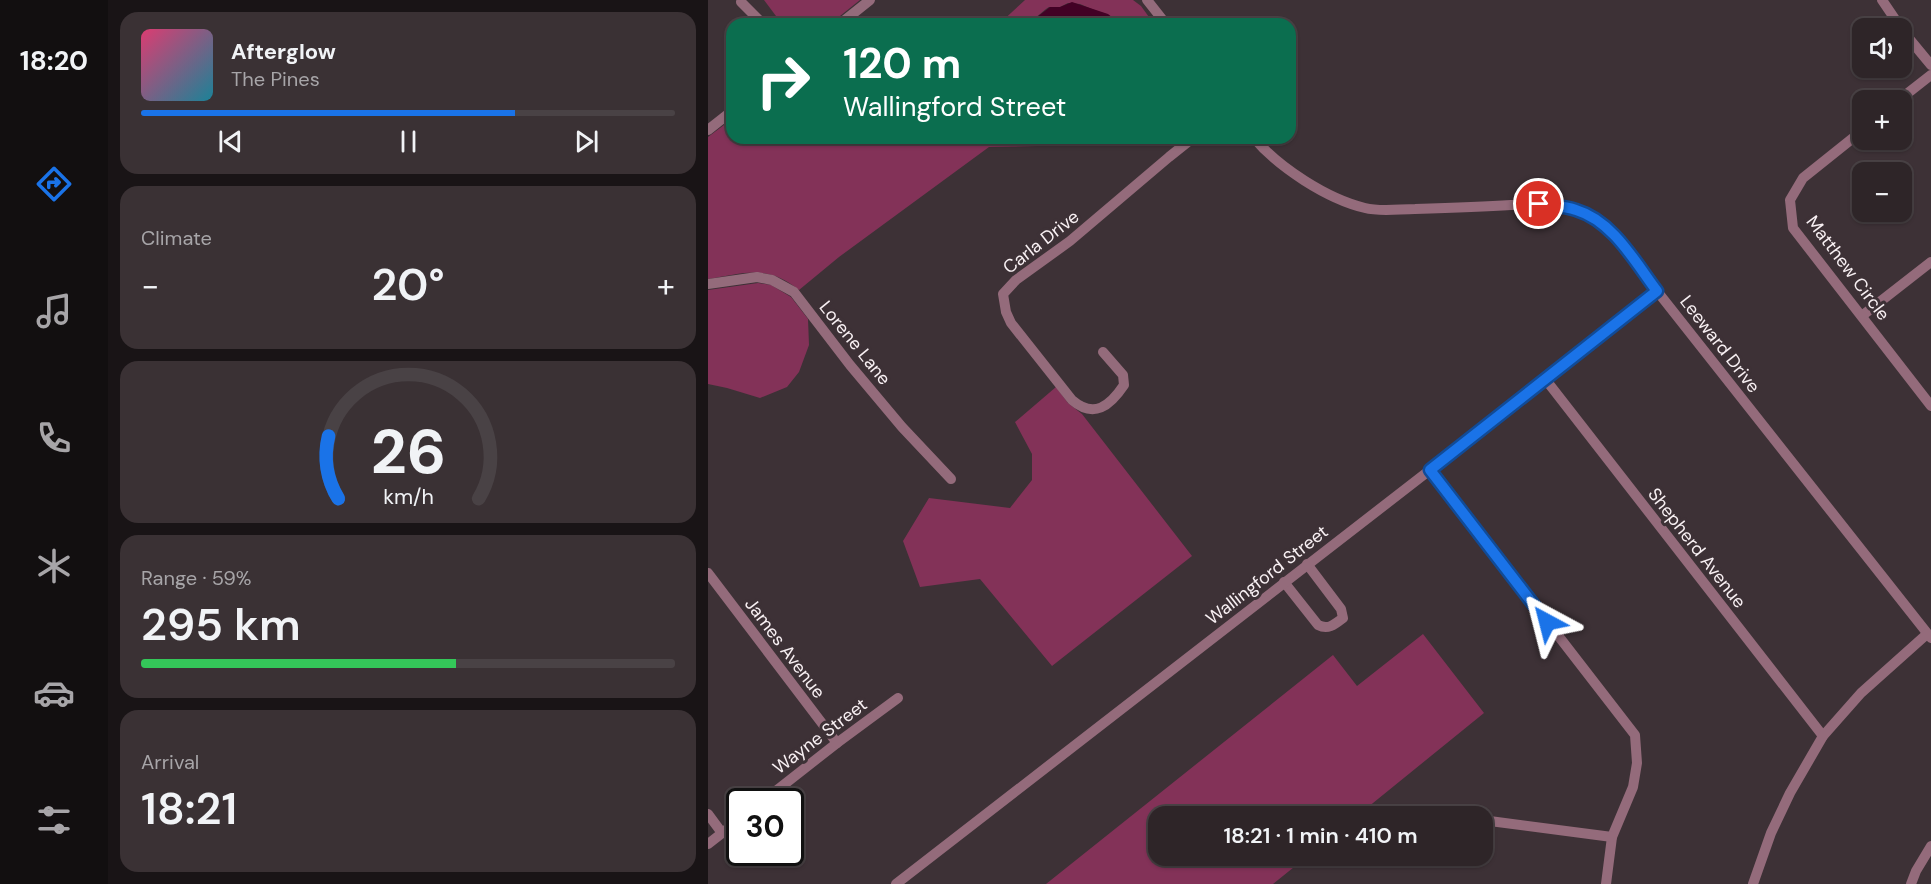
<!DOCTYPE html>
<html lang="en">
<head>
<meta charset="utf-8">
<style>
	:root { --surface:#2e2528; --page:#3a3134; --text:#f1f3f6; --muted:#a7a5a8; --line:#494245; --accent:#1a73e8 }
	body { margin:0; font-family:"DM Sans",sans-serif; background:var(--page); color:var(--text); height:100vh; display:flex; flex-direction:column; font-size:22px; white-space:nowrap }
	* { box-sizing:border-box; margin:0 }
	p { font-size:20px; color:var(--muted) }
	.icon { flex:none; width:33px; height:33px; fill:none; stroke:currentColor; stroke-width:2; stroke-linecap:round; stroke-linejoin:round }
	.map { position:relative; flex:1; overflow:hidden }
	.drawer { display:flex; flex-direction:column; gap:12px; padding:12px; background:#191416; width:600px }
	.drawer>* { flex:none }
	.guide { position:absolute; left:18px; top:18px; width:570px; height:126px; border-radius:18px; box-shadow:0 2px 4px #0004,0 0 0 2px var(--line); background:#0b6e4f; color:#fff; overflow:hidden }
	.buttons { position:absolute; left:1144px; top:18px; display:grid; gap:12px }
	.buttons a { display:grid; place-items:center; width:60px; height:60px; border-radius:12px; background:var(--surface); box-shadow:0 2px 4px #0004,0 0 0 2px var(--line); font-size:30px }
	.speed { position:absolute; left:18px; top:788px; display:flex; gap:12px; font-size:30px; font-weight:700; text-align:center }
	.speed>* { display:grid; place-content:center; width:78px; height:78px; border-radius:50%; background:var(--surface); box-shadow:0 2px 4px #0004,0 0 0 2px var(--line); line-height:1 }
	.speed .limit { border:3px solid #111; border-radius:9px; background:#fff; color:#111 }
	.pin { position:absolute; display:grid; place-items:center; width:51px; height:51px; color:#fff; margin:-26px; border:3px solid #fff; border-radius:50%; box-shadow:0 2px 6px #0007 }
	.me { position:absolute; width:66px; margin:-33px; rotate:322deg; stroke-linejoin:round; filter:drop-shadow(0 0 4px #0008) }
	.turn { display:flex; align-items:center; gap:21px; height:126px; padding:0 18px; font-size:27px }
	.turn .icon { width:78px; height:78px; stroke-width:2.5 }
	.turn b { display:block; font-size:42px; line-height:51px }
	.big { font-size:45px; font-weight:600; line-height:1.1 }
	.drawer .card { flex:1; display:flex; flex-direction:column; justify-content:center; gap:9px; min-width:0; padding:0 21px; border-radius:18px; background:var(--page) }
	.drawer .dial { align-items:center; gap:0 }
	.dial svg { height:156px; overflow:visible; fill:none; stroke:var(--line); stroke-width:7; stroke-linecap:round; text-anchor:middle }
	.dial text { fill:var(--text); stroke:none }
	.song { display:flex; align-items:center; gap:18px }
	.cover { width:72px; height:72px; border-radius:9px; background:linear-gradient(135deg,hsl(340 70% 55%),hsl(190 70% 35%)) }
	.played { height:6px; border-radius:3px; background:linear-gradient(90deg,var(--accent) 70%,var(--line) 70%) }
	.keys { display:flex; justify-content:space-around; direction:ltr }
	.heat { display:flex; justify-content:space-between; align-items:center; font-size:33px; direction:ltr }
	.charge { height:9px; border-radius:4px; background:linear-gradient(90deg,#34c759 59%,var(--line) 0) }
	.trip { position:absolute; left:440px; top:806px; width:345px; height:60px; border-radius:18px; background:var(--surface); box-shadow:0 2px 4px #0004,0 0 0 2px var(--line); font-weight:600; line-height:60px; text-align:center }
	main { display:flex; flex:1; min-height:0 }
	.tabs { display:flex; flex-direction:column; width:108px; justify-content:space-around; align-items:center; background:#120f10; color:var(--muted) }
	.tabs .icon { width:42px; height:42px }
	.tabs .active { color:var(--accent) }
	.tabs b { font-size:27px; color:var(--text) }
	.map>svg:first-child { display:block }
</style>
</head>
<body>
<main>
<nav class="tabs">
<b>18:20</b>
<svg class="icon active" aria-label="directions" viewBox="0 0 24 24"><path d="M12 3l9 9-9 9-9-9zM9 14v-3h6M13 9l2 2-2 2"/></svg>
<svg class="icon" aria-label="music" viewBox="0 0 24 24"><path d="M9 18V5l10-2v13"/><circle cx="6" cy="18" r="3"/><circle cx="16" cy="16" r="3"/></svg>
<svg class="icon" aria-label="phone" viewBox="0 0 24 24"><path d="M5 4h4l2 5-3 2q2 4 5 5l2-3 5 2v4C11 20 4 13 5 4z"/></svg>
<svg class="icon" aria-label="climate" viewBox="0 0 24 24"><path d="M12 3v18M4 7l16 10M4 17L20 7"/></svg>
<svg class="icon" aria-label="car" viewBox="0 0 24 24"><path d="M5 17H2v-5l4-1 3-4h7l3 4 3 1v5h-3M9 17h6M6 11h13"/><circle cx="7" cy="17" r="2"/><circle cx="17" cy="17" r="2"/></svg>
<svg class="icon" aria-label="filters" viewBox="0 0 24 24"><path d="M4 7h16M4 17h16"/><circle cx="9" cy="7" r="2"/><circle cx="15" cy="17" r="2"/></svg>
</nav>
<section class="drawer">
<div class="card">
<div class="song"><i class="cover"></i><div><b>Afterglow</b><p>The Pines</p></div></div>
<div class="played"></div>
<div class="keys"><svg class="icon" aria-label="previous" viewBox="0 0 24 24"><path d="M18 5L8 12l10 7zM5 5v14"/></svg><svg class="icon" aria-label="pause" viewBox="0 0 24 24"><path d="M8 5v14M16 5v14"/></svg><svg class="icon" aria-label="next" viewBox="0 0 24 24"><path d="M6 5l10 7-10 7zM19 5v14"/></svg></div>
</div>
<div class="card"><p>Climate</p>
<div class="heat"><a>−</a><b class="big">20°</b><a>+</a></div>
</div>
<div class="card dial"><svg viewBox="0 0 100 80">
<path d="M14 69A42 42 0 1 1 86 69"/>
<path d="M14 69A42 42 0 0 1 9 37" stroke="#1a73e8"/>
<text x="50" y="56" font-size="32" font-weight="700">26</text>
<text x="50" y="72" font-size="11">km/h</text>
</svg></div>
<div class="card"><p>Range · 59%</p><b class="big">295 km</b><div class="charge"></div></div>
<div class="card"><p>Arrival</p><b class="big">18:21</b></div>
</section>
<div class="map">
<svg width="1223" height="884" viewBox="0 0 1223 884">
	<rect width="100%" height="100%" fill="#3d3136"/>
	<!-- green -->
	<g fill="#833258">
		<path d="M56 0H152L122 24H74Z"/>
		<path d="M317 0H425L433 6 446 24H406L405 18 372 4 360 3 352 7H341L338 9 320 24H291Z"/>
		<path d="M24 119V138H348L330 146 281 147 131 257 91 290C60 264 37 273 0 279V137Z"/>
		<path d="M50 283 63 285 83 297 100 319 101 345 91 372 79 387 52 398 19 388 0 384V290Z"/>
		<path d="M348 387 360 403 374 414 484 556 344 666 272 579 212 587 195 541 221 498 302 508 324 480V454L307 422Z"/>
		<path d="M715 634 776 713 649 816H450V855H601L565 884H338L625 655 649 686Z"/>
	</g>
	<!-- water -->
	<path fill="#420125" d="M364 2 400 14 405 18 406 24H320L342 7H352Z"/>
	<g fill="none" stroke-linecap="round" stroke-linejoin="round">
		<!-- minor -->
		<g stroke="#946b7b" stroke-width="10">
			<path d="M439 0 458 24"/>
			<path d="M1174 0 1193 28"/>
			<path d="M33 2 55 24"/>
			<path d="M132 24 162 0"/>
			<path d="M1194 30 1223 65"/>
			<path d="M1191 100 1223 75"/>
			<path d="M0 130 24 111"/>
			<path d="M1155 130 1095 178 1082 200 1085 228 1223 406"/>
			<path d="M546 138C570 167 619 199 657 208 672 212 691 209 707 209 739 208 771 207 803 205 831 204 867 203 891 221 911 234 934 271 949 291L1223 638"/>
			<path d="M0 284 49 277 64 280 86 292 142 365 194 427 243 479"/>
			<path d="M1155 315 1223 262"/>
			<path d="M395 352 415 375 416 385C402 406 386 419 364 400L303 323 298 312 295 294 308 280 362 241 461 157 481 141 490 138"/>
			<path d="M838 380 1115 736"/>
			<path d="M722 470 927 735 929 763 925 787 904 837 898 884"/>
			<path d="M0 573 129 743"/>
			<path d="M576 582 610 625C620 630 626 625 635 618L633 609 599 564"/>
			<path d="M55 801 129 743 190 698"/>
			<path d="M0 814 14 833"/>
			<path d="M774 820 904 837"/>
			<path d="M0 844 32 819"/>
			<path d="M188 884 838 380 949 291"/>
			<path d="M1045 884 1063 833 1082 793 1115 736 1153 693 1219 634"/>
			<path d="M1203 884 1208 871 1223 846"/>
		</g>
	</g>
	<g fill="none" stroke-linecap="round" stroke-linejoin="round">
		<defs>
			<path id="route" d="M831 204C843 206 857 206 868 210 905 221 927 262 949 291L722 470 839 622"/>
		</defs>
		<!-- route casing -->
		<use href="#route" stroke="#114b97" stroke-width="15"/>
		<!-- route -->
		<use href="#route" stroke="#1a73e8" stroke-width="10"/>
	</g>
	<g text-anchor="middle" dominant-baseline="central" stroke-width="6" stroke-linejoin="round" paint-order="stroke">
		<!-- street labels -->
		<g font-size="18" fill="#f8f0f3" stroke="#3d3136">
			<text transform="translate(333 242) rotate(-38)">Carla Drive</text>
			<text transform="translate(1140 268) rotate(53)">Matthew Circle</text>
			<text transform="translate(147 343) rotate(51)">Lorene Lane</text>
			<text transform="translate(1012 344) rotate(52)">Leeward Drive</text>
			<text transform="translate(989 548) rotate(52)">Shepherd Avenue</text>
			<text transform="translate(559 575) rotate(-38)">Wallingford Street</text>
			<text transform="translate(77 648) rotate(53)">James Avenue</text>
			<text transform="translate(112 736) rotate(-37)">Wayne Street</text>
		</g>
	</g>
</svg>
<div class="buttons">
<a><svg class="icon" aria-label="sound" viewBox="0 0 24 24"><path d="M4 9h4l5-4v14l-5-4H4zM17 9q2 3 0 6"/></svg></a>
<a>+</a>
<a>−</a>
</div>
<div class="speed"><div class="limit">30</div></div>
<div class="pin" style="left:831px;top:204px;background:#d93025"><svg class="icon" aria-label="arrive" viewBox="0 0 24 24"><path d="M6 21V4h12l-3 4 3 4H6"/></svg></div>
<svg class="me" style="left:839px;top:622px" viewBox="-20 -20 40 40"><path d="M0-17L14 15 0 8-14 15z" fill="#1a73e8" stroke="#fff" stroke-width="4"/></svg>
<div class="trip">18:21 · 1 min · 410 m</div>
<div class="guide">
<div class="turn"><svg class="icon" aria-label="right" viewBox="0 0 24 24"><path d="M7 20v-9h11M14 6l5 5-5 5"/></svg><div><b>120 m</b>Wallingford Street</div></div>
</div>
</div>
</main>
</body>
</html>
